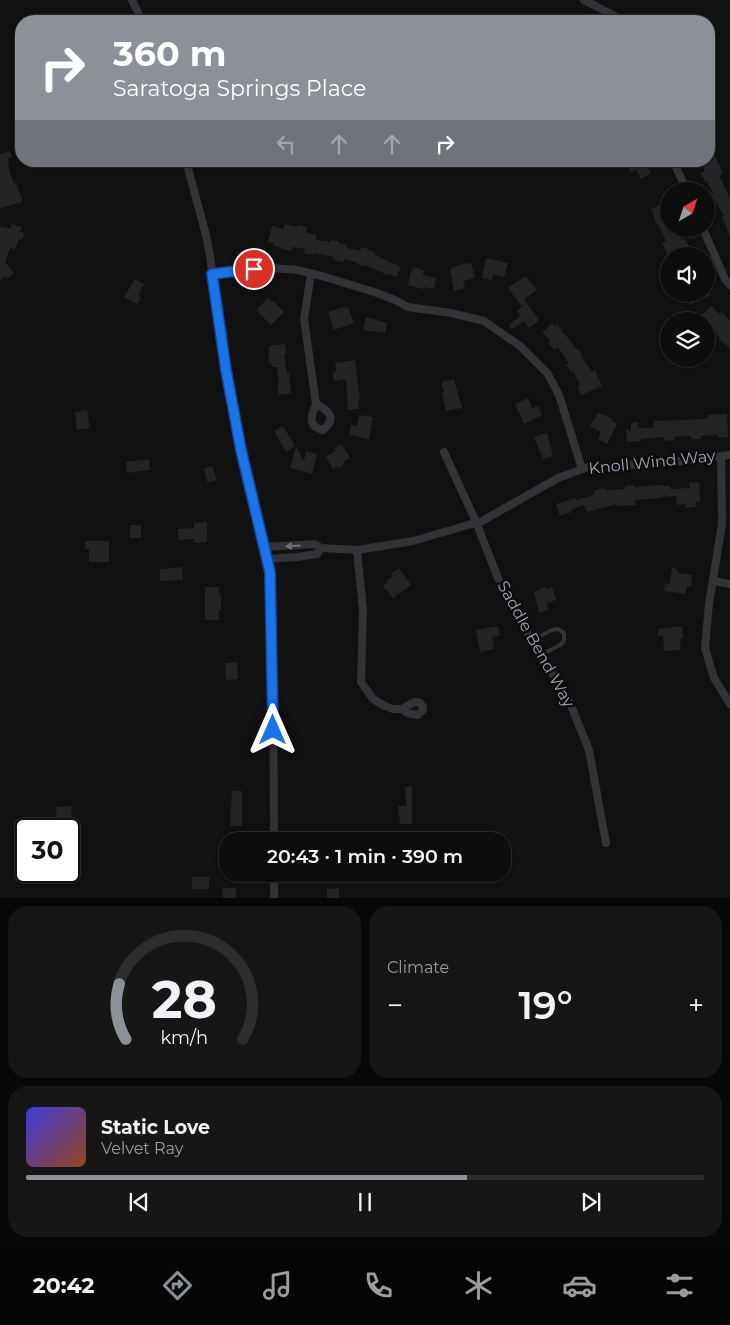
<!DOCTYPE html>
<html lang="en">
<head>
<meta charset="utf-8">
<style>
	:root { --surface:#0d0d0e; --page:#161617; --text:#f1f3f6; --muted:#9a9c9e; --line:#2d2d2e; --accent:#8c9099 }
	body { margin:0; font-family:Montserrat,sans-serif; background:var(--page); color:var(--text); height:100vh; display:flex; flex-direction:column; font-size:19px; white-space:nowrap }
	* { box-sizing:border-box; margin:0 }
	p { font-size:16px; color:var(--muted) }
	.icon { flex:none; width:28px; height:28px; fill:none; stroke:currentColor; stroke-width:2; stroke-linecap:round; stroke-linejoin:round }
	.map { position:relative; height:898px; overflow:hidden }
	.sheet { display:flex; flex-direction:column; gap:8px; padding:8px; background:#070708; flex:1 }
	.sheet>* { flex:none }
	.banner { position:absolute; left:15px; top:15px; width:700px; height:152px; border-radius:20px; box-shadow:0 1px 4px #0004,0 0 0 1px var(--line); background:#8c9099; color:#fff; overflow:hidden }
	.needle { width:32px; rotate:39deg }
	.controls { position:absolute; left:660px; top:182px; display:grid; gap:10px }
	.controls a { display:grid; place-items:center; width:55px; height:55px; border-radius:50%; background:var(--surface); box-shadow:0 1px 4px #0004,0 0 0 1px var(--line); font-size:25px }
	.speed { position:absolute; left:15px; top:818px; display:flex; gap:10px; font-size:25px; font-weight:700; text-align:center }
	.speed>* { display:grid; place-content:center; width:65px; height:65px; border-radius:50%; background:var(--surface); box-shadow:0 1px 4px #0004,0 0 0 1px var(--line); line-height:1 }
	.speed .limit { border:2px solid #111; border-radius:8px; background:#fff; color:#111 }
	.pin { position:absolute; display:grid; place-items:center; width:42px; height:42px; color:#fff; margin:-21px; border:2px solid #fff; border-radius:50%; box-shadow:0 1px 5px #0007 }
	.me { position:absolute; width:55px; margin:-28px; rotate:0deg; stroke-linejoin:round; filter:drop-shadow(0 0 4px #0008) }
	.turn { display:flex; align-items:center; gap:18px; height:105px; padding:0 15px; font-size:22px }
	.turn .icon { width:65px; height:65px; stroke-width:2.5 }
	.turn b { display:block; font-size:35px; line-height:42px }
	.lanes { display:flex; align-items:center; height:48px; padding:0 15px; background:#0003; justify-content:center; gap:25px; direction:ltr }
	.lanes .off { opacity:.35 }
	.big { font-size:38px; font-weight:600; line-height:1.1 }
	.sheet .card { flex:1; display:flex; flex-direction:column; justify-content:center; gap:8px; min-width:0; padding:0 18px; border-radius:20px; background:var(--page) }
	.sheet .dial { align-items:center; gap:0 }
	.dial svg { height:130px; overflow:visible; fill:none; stroke:var(--line); stroke-width:7; stroke-linecap:round; text-anchor:middle }
	.dial text { fill:var(--text); stroke:none }
	.song { display:flex; align-items:center; gap:15px }
	.cover { width:60px; height:60px; border-radius:8px; background:linear-gradient(135deg,hsl(240 70% 55%),hsl(20 70% 35%)) }
	.played { height:5px; border-radius:2px; background:linear-gradient(90deg,var(--accent) 65%,var(--line) 65%) }
	.keys { display:flex; justify-content:space-around; direction:ltr }
	.heat { display:flex; justify-content:space-between; align-items:center; font-size:28px; direction:ltr }
	.sheet .tiles { flex:1; display:grid; gap:8px; grid-template-columns:1fr 1fr }
	.card:last-child { grid-column:span 2 }
	.trip { position:absolute; left:219px; top:832px; width:292px; height:50px; border-radius:20px; background:var(--surface); box-shadow:0 1px 4px #0004,0 0 0 1px var(--line); font-weight:600; line-height:50px; text-align:center }
	.tabs { display:flex; height:80px; justify-content:space-around; align-items:center; background:#050506; color:var(--muted) }
	.tabs .icon { width:35px; height:35px }
	.tabs .on { color:var(--accent) }
	.tabs b { font-size:22px; color:var(--text) }
	.map>svg:first-child { display:block }
</style>
</head>
<body>
<div class="map">
<svg width="730" height="898" viewBox="0 0 730 898">
	<rect width="100%" height="100%" fill="#111112"/>
	<!-- building -->
	<g fill="#242426">
		<path d="M709 144 723 173 719 175 730 198V237L722 217 724 216 711 194 713 193 707 181H705L701 173 705 171 700 161H709Z"/>
		<path d="M10 151 12 157 8 159 9 163 8 164 10 170H9L14 184 16 183 23 202 0 208V154Z"/>
		<path d="M635 161H644L651 173 641 179 637 171 636 170 631 173 627 165Z"/>
		<path d="M669 201V229H677L682 240 685 239 689 247 686 249 689 256H668L662 243 666 241 658 224 657 225 654 218 655 217 651 209Z"/>
		<path d="M12 224 22 227 20 232 25 233 22 240 19 239 15 249 10 248 5 262 14 273 7 279 5 276 0 280V229L1 226 10 229Z"/>
		<path d="M284 224 299 227V225L307 227 306 233 317 235 316 240 330 242 331 240 338 241V243L347 245V248L360 251 361 247 368 249V250L375 252V255L401 267 396 277 389 274 388 275 364 265V266L357 264 358 263 344 259V262L334 260 335 257 314 253 313 255 304 253 305 249 292 247 291 251 280 248 281 247 273 246 274 243 268 242 272 226 284 229Z"/>
		<path d="M486 258 508 263 504 277 493 274 492 280 482 278Z"/>
		<path d="M467 263V264L471 263 475 278 463 281 465 288 454 291 450 269 455 267V266Z"/>
		<path d="M413 267 424 270 423 275 436 278 434 289 424 287V289L419 288 408 285 411 271 412 272Z"/>
		<path d="M526 276 537 290 524 299 539 320 529 328 524 321 512 329 509 325 520 316 517 311 522 307 508 288Z"/>
		<path d="M135 279 144 284 138 296 141 298 137 304 124 297Z"/>
		<path d="M684 294H712L690 305Z"/>
		<path d="M268 298 273 302H274L284 312 271 325 256 310Z"/>
		<path d="M712 306 719 314 722 312 730 321V348L719 339 720 338 709 324 708 325 701 315Z"/>
		<path d="M344 307V308L348 307 354 323 334 330 328 312Z"/>
		<path d="M366 317 387 323 385 333 363 330Z"/>
		<path d="M552 323 555 326 556 324 563 330 561 331 569 339 577 350 578 349 582 355 581 356 592 372 595 370 602 386 581 395 577 386 580 385 574 372 572 373 566 365 569 363 558 347 555 350 548 343 551 340 542 333Z"/>
		<path d="M285 344 287 353 284 354 287 373H289L291 393 279 395 277 382H279L277 367H272L271 362 269 363 268 355H269V346Z"/>
		<path d="M355 360 360 401H358L359 409 348 410 346 379 334 381 333 372 336 371 335 363Z"/>
		<path d="M454 379 462 408 446 411 442 392H444L441 382Z"/>
		<path d="M528 398 532 408 538 406 542 415 524 424 515 404Z"/>
		<path d="M87 410 90 428 77 430 75 412Z"/>
		<path d="M598 413 602 415 603 414 613 420 612 421 617 424 607 444 598 439 601 432 590 426Z"/>
		<path d="M727 414 728 437 718 438V435L701 436V439H691V436H689L674 437V440L664 441V437L641 439V441L627 442 626 429 631 432V423L638 422V428H654V421L708 419V415Z"/>
		<path d="M359 415 373 417 369 439 349 435 351 425 357 426Z"/>
		<path d="M283 426 295 446 286 452 274 431Z"/>
		<path d="M547 433 553 456 543 459 534 437Z"/>
		<path d="M342 444 350 458 343 462 345 464 338 469 337 466 333 469 326 457 335 451 334 448Z"/>
		<path d="M296 447 304 461 306 451 317 454 312 474 290 468Z"/>
		<path d="M149 459 150 470 127 473 126 462Z"/>
		<path d="M212 466 217 480 207 482 204 468Z"/>
		<path d="M699 482 700 502H695L696 507 686 508V504L677 505 676 496 662 497V498L635 500 636 505 616 506V504L587 512 584 505 571 510 572 512 560 516 556 504 575 498 576 500 594 495V491L604 488 605 490 625 489V486L634 485V487L657 485H662V486H670V489L690 488 689 483Z"/>
		<path d="M207 522V542L194 543V539L178 540V529L194 528V523Z"/>
		<rect x="130" y="525" width="11" height="13"/>
		<path d="M85 541H109V562H89V549H85Z"/>
		<path d="M182 567 183 580 160 581V569Z"/>
		<path d="M399 568 411 585 393 598 383 586 388 582 386 581 393 576 391 574Z"/>
		<path d="M672 568 678 569V573L692 575 691 586H687L685 594 664 591 665 583 669 584 670 582Z"/>
		<path d="M205 587H219V595H221V610H219V620H205Z"/>
		<path d="M544 587 547 589 552 587 556 600 547 603 548 610 539 613 534 592Z"/>
		<path d="M498 626 500 636 492 637 494 649 480 652 476 630Z"/>
		<path d="M682 626 683 639H680L681 650 664 651 663 635 658 636V629Z"/>
		<path d="M237 662 238 679 226 680 225 663Z"/>
		<path d="M412 786V824H400L398 806H406L405 787Z"/>
		<path d="M232 791H242V826H230Z"/>
		<path d="M71 806 72 820 57 822 56 807Z"/>
		<path d="M306 874H321L320 883H306Z"/>
		<rect x="192" y="877" width="17" height="12"/>
		<path d="M222 888H236V898H223Z"/>
		<path d="M339 888V898H327V889Z"/>
	</g>
	<g fill="none" stroke-linecap="round" stroke-linejoin="round">
		<!-- lane -->
		<path stroke="#323237" stroke-width="4" d="M532 640 552 630 558 629 564 633V641L560 645 541 655"/>
		<!-- street -->
		<g stroke="#323237" stroke-width="8">
			<path d="M132 0 142 21"/>
			<path d="M584 0 615 16 620 21"/>
			<path d="M186 161 206 235 210 256 226 370 241 450 270 571 273 675 274 841"/>
			<path d="M673 161 687 191"/>
			<path d="M703 229 725 279 730 285"/>
			<path d="M212 274 273 268 297 270 322 276 374 292 395 300 408 307 451 313 484 321 520 346 548 374 559 395 582 469"/>
			<path d="M311 274 304 319 316 404C311 416 307 426 323 430 337 419 329 410 316 404"/>
			<path d="M444 452 476 522 498 578 516 614 570 703 589 750 606 843"/>
			<path d="M721 456 722 524 709 604 705 648 714 678 730 704"/>
			<path d="M264 547 315 544 321 548 357 550 413 541 482 521 558 478 588 467 665 463 730 455"/>
			<path d="M357 550 363 610 361 682 373 699 383 705 393 709H402L412 703 415 702 420 703 423 707V710L418 715 407 713 402 709"/>
			<path d="M267 559 297 557 317 554 321 548"/>
			<path d="M713 581 730 584"/>
			<path d="M274 898V874"/>
		</g>
	</g>
	<!-- one-way arrows -->
	<defs><path id="oneway-solid" d="M-6-.8H1V-3.2L6.5 0L1 3.2V.8H-6Z" transform="scale(1.25)"/></defs>
	<use fill="#70717b" href="#oneway-solid" transform="translate(293 546) rotate(176)"/>
	<g fill="none" stroke-linecap="round" stroke-linejoin="round">
		<defs>
			<path id="route" d="M254 269 212 274 226 370 241 450 270 572 273 730"/>
		</defs>
		<!-- route casing -->
		<use href="#route" stroke="#114b97" stroke-width="12"/>
		<!-- route -->
		<use href="#route" stroke="#1a73e8" stroke-width="9"/>
	</g>
	<g text-anchor="middle" dominant-baseline="central" stroke-width="5" stroke-linejoin="round" paint-order="stroke">
		<!-- street labels -->
		<g font-size="16" fill="#a2a5b3" stroke="#0c0c0d">
			<text transform="translate(652 462) rotate(-6)">Knoll Wind Way</text>
			<text transform="translate(536 644) rotate(61)">Saddle Bend Way</text>
		</g>
	</g>
</svg>
<div class="controls">
<a><svg class="needle" viewBox="-14 -14 28 28"><path d="M0-13l5 13h-10z" fill="#e53935"/><path d="M0 13l5-13h-10z" fill="#9a9c9e"/></svg></a>
<a><svg class="icon" aria-label="sound" viewBox="0 0 24 24"><path d="M4 9h4l5-4v14l-5-4H4zM17 9q2 3 0 6"/></svg></a>
<a><svg class="icon" aria-label="layers" viewBox="0 0 24 24"><path d="M12 4l9 5-9 5-9-5zM3 14l9 5 9-5"/></svg></a>
</div>
<div class="speed"><div class="limit">30</div></div>
<div class="pin" style="left:254px;top:269px;background:#d93025"><svg class="icon" aria-label="arrive" viewBox="0 0 24 24"><path d="M6 21V4h12l-3 4 3 4H6"/></svg></div>
<svg class="me" style="left:273px;top:730px" viewBox="-20 -20 40 40"><path d="M0-17L14 15 0 8-14 15z" fill="#1a73e8" stroke="#fff" stroke-width="4"/></svg>
<div class="trip">20:43 · 1 min · 390 m</div>
<div class="banner">
<div class="turn"><svg class="icon" aria-label="right" viewBox="0 0 24 24"><path d="M7 20v-9h11M14 6l5 5-5 5"/></svg><div><b>360 m</b>Saratoga Springs Place</div></div>
<div class="lanes"><svg class="icon off" aria-label="left" viewBox="0 0 24 24"><path d="M17 20v-9H6M10 6l-5 5 5 5"/></svg><svg class="icon off" aria-label="ahead" viewBox="0 0 24 24"><path d="M12 20V5M6 11l6-6 6 6"/></svg><svg class="icon off" aria-label="ahead" viewBox="0 0 24 24"><path d="M12 20V5M6 11l6-6 6 6"/></svg><svg class="icon" aria-label="right" viewBox="0 0 24 24"><path d="M7 20v-9h11M14 6l5 5-5 5"/></svg></div>
</div>
</div>
<section class="sheet">
<div class="tiles">
<div class="card dial"><svg viewBox="0 0 100 80">
<path d="M14 69A42 42 0 1 1 86 69"/>
<path d="M14 69A42 42 0 0 1 10 35" stroke="#8c9099"/>
<text x="50" y="56" font-size="32" font-weight="700">28</text>
<text x="50" y="72" font-size="11">km/h</text>
</svg></div>
<div class="card"><p>Climate</p>
<div class="heat"><a>−</a><b class="big">19°</b><a>+</a></div>
</div>
<div class="card">
<div class="song"><i class="cover"></i><div><b>Static Love</b><p>Velvet Ray</p></div></div>
<div class="played"></div>
<div class="keys"><svg class="icon" aria-label="previous" viewBox="0 0 24 24"><path d="M18 5L8 12l10 7zM5 5v14"/></svg><svg class="icon" aria-label="pause" viewBox="0 0 24 24"><path d="M8 5v14M16 5v14"/></svg><svg class="icon" aria-label="next" viewBox="0 0 24 24"><path d="M6 5l10 7-10 7zM19 5v14"/></svg></div>
</div>
</div>
</section>
<nav class="tabs">
<b>20:42</b>
<svg class="icon on" aria-label="directions" viewBox="0 0 24 24"><path d="M12 3l9 9-9 9-9-9zM9 14v-3h6M13 9l2 2-2 2"/></svg>
<svg class="icon" aria-label="music" viewBox="0 0 24 24"><path d="M9 18V5l10-2v13"/><circle cx="6" cy="18" r="3"/><circle cx="16" cy="16" r="3"/></svg>
<svg class="icon" aria-label="phone" viewBox="0 0 24 24"><path d="M5 4h4l2 5-3 2q2 4 5 5l2-3 5 2v4C11 20 4 13 5 4z"/></svg>
<svg class="icon" aria-label="climate" viewBox="0 0 24 24"><path d="M12 3v18M4 7l16 10M4 17L20 7"/></svg>
<svg class="icon" aria-label="car" viewBox="0 0 24 24"><path d="M5 17H2v-5l4-1 3-4h7l3 4 3 1v5h-3M9 17h6M6 11h13"/><circle cx="7" cy="17" r="2"/><circle cx="17" cy="17" r="2"/></svg>
<svg class="icon" aria-label="filters" viewBox="0 0 24 24"><path d="M4 7h16M4 17h16"/><circle cx="9" cy="7" r="2"/><circle cx="15" cy="17" r="2"/></svg>
</nav>
</body>
</html>
